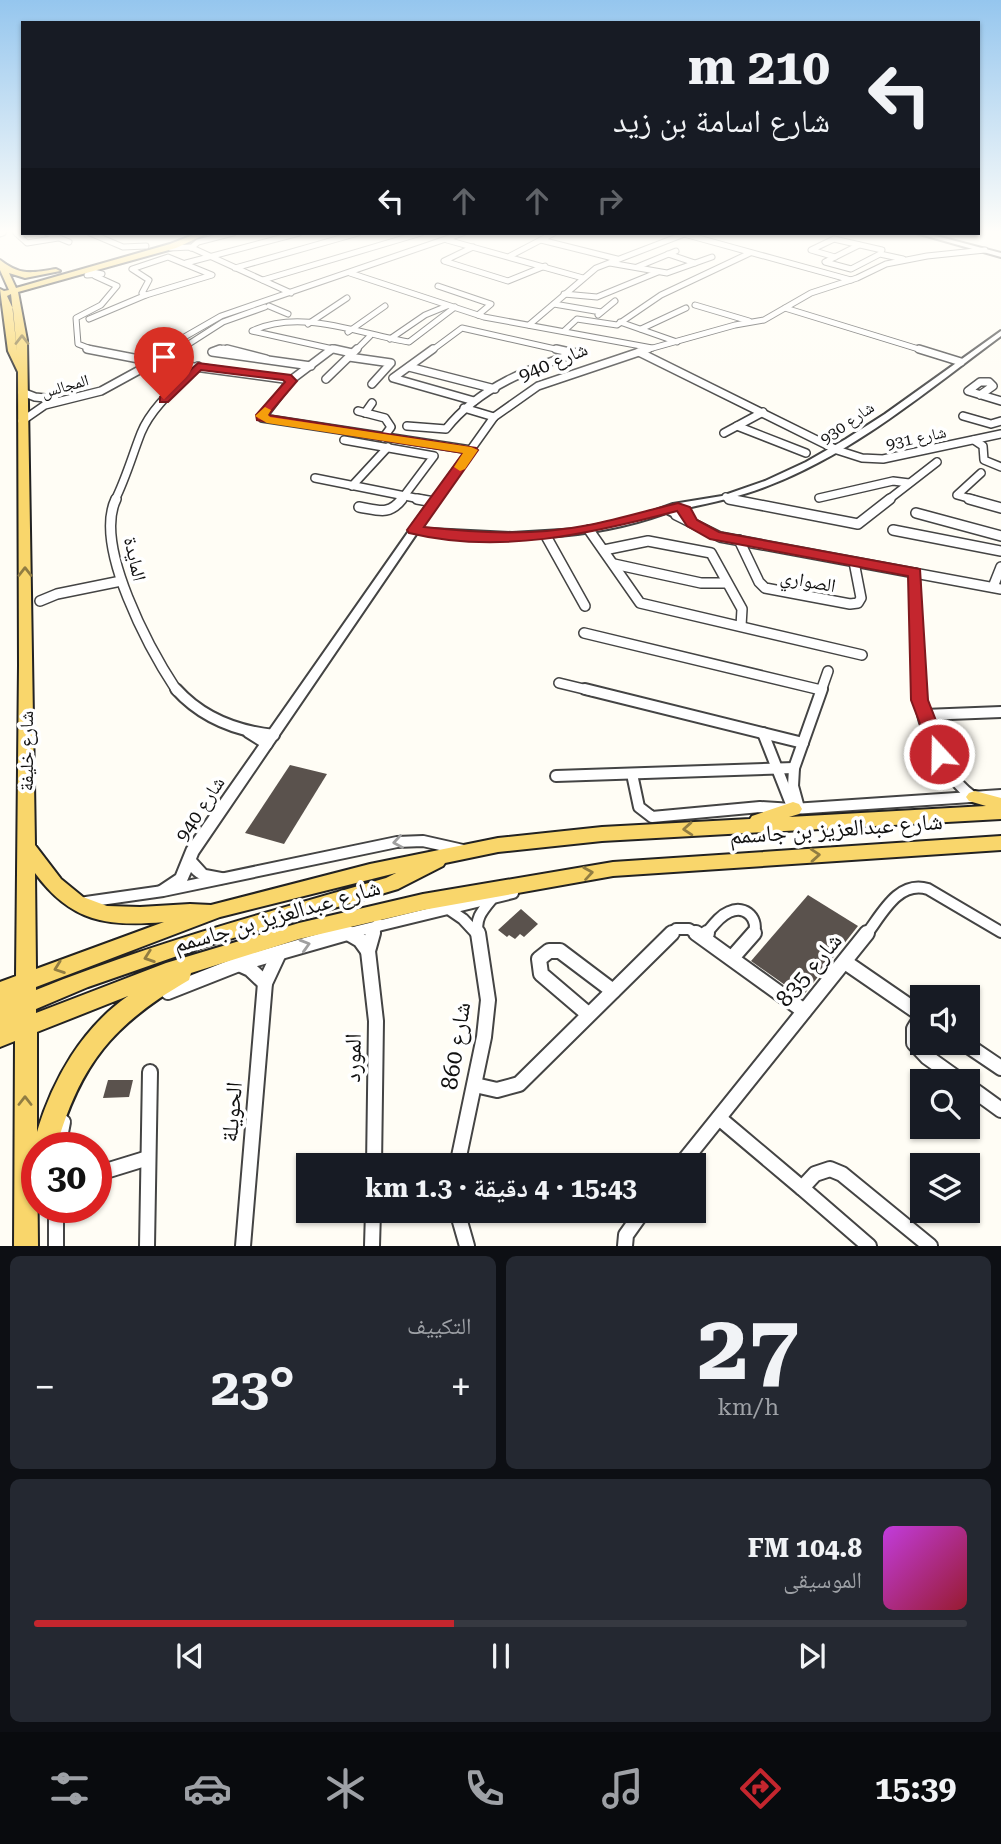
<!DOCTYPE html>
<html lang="ar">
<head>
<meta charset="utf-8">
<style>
	:root { --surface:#171b24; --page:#242831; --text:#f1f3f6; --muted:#9ea1a6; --line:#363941; --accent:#c4262e }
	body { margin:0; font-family:"Roboto Serif","Noto Naskh Arabic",serif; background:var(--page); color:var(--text); direction:rtl; height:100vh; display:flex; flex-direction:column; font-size:26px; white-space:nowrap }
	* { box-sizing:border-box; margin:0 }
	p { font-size:23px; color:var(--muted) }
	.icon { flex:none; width:38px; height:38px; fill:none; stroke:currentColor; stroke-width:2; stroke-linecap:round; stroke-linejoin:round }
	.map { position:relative; height:1246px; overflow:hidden; direction:ltr }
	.panel { display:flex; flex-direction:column; gap:10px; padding:10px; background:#0d0f14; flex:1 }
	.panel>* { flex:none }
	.hud { position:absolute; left:21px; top:21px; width:959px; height:214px; border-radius:0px; box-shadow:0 2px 5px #0004; direction:rtl; background:#171b24; color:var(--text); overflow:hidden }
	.tools { position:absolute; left:910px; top:985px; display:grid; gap:14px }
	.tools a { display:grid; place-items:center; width:70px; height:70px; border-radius:0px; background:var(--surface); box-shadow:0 2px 5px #0004; font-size:35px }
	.speed { position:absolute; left:21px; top:1132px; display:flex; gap:14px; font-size:35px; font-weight:700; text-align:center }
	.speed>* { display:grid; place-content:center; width:91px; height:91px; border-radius:50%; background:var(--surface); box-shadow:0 2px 5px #0004; line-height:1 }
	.speed .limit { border:10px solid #d22; background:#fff; color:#111 }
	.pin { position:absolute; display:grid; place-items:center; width:60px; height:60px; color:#fff; margin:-72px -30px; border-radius:50% 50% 50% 0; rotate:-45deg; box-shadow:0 0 7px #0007 }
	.pin .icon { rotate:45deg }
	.me { position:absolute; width:77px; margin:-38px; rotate:339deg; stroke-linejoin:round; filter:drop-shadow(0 0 5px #0008) }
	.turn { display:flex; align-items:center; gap:24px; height:147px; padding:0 35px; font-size:32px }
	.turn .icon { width:91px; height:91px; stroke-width:2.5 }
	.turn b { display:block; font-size:49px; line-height:60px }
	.lanes { display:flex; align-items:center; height:66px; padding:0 35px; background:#0003; justify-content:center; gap:35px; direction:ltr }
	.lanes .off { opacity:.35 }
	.big { font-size:52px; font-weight:700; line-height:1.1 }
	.panel .card { flex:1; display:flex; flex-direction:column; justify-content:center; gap:10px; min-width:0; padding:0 24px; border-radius:10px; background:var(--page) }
	.panel .dial { align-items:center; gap:0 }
	.dial b { font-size:91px; line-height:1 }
	.song { display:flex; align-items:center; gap:21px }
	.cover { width:84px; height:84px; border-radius:10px; background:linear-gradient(135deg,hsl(290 70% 55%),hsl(350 70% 35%)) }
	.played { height:7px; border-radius:4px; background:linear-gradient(90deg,var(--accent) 45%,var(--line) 45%) }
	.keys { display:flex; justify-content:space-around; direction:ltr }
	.heat { display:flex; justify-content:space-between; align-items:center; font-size:38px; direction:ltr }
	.panel .tiles { flex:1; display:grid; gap:10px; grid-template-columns:1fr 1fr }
	.card:last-child { grid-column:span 2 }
	.trip { position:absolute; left:296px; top:1153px; width:410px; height:70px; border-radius:0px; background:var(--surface); box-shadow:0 2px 5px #0004; font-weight:700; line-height:70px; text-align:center; direction:rtl }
	.dock { display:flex; height:112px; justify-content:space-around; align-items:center; background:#090b0e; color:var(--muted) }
	.dock .icon { width:49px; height:49px }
	.dock .on { color:var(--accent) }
	.dock b { font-size:32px; color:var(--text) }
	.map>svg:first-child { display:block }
</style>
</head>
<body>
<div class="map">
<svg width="1001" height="1246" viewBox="0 0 1001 1246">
	<rect width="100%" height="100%" fill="#fffdf5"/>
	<!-- building -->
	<g fill="#5a524d">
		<path d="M290 765 327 774 284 844 245 833Z"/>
		<path d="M808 895 858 926 802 997 751 961Z"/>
		<path d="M521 909 538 924 524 937 520 934 515 939 509 935 507 937 498 930Z"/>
		<path d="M108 1080H133L129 1097 103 1098Z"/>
	</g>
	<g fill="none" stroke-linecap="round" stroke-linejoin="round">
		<defs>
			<g id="minor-far4">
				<path d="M16 233 27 243 58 238"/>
				<path d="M47 233 69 242"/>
				<path d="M90 233 123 247 146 246"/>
				<path d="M0 234 3 233"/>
				<path d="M684 234 851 280"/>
				<path d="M447 240 583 278"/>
				<path d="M541 240 617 259"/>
				<path d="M859 245 825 262 851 269 880 254 903 259"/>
				<path d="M473 247 444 261 508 281 545 266"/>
				<path d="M170 248 190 247 291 293"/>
				<path d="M191 248 198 242 233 233"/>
				<path d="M668 254 695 263"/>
				<path d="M510 256 554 233"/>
				<path d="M168 257 212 275 146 295 142 293 149 280 132 269Z"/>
				<path d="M835 257 811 250 834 239 882 250"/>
				<path d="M186 263 299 233"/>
				<path d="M610 263 667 273 712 257"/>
				<path d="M637 267 676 251"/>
				<path d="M235 268 358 233"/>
				<path d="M93 272 102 274 87 275Z"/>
				<path d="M350 273 484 317 652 348"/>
				<path d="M95 276 117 286 101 305 76 318 78 344 96 351"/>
				<path d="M263 280 421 233"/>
				<path d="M438 286 491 304 478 315"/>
				<path d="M564 294 597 297 658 272"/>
				<path d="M554 304 601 312"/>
				<path d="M695 305 749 321"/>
				<path d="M269 306 288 314"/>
				<path d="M785 308 925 351"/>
				<path d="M598 315 615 301"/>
				<path d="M89 319 146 295"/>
				<path d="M620 322 677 342"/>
				<path d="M308 324 347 298"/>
				<path d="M529 325 596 268 687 233"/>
				<path d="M641 329 686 308"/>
				<path d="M564 331 577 319 617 325 661 295 750 253"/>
				<path d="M348 332 385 306"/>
				<path d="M390 339 425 315 447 306"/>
				<path d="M173 346 184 347 223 322 265 307"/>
				<path d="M160 351 221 316 463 233"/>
				<path d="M215 351 223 348 234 351"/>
				<path d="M330 351 332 349"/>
				<path d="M342 351 252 331C301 308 359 334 409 342L455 307"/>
				<path d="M355 351 370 336"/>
				<path d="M431 351 462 328 564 351"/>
				<path d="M642 351 735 325 764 320 811 293 857 278 886 264 927 256 985 250"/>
			</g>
			<g id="minor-far3">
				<path d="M87 349 144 360"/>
				<path d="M220 349 212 352 311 366"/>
				<path d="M227 349 266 359"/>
				<path d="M332 349 291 380 262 418 471 450"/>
				<path d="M334 349 352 353"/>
				<path d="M433 349 393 378 474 401"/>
				<path d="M556 349 574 353"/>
				<path d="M919 349 961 362"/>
				<path d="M639 352 837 450 862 458 883 459 1001 434"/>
				<path d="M153 355 163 349"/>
				<path d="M349 357 391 363 372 384"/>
				<path d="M157 362 291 380"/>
				<path d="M409 367 495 389"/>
				<path d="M326 379 357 349"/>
				<path d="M22 392 35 397 55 399"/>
				<path d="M980 395 993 386 989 382H980L968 391 1001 401"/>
				<path d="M464 408 494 417"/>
				<path d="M358 411 385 418 391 427 383 438"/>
				<path d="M365 413 372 403"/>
				<path d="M963 416 991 424 1001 421"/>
				<path d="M22 421 45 405 101 391 154 362"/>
				<path d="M407 426 446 429C480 386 531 368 581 351"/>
				<path d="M737 426 806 453"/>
				<path d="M724 433 763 412"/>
				<path d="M344 440 434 456 401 500"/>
				<path d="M974 440 983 446 984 460 1001 467"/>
				<path d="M315 478 425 500"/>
				<path d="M352 486 388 447"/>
				<path d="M726 497 733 500"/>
				<path d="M819 498 893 481 909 483"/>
				<path d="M115 500C126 478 132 456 141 433 152 406 178 386 198 366"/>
				<path d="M435 500 494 417 538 386 648 349"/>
				<path d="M888 500 937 462"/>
				<path d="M975 500 957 495 981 473"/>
			</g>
			<g id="minor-far2">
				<path d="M116 499C93 546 150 650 177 691"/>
				<path d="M417 499 434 502"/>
				<path d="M729 499 858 524 890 499"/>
				<path d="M969 499 1001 508"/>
				<path d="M359 507C378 510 389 516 402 499"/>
				<path d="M916 513 1001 536"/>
				<path d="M676 515 720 537 1001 589"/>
				<path d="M414 530 436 499"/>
				<path d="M589 530 640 603 862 655"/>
				<path d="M893 530 1001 551"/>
				<path d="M546 536 585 606"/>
				<path d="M739 540 759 582 765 588 850 604 858 603 861 598 854 562"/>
				<path d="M604 550 648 541 711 553 742 609 741 626"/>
				<path d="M614 564 701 583H726"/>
				<path d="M915 573 918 691"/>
				<path d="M993 587 1001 567"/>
				<path d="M40 601 57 594 121 581"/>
				<path d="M584 633 821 690"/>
				<path d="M559 683 592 691"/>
				<path d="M821 691 828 671"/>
			</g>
			<g id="minor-far1">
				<path d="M176 689C202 718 236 731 274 735"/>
				<path d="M585 689 803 743"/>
				<path d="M918 689C923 728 941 774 973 797"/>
				<path d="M924 715 1001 712"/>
				<path d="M248 732 267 744"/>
				<path d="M763 733 793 809"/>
				<path d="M632 774 639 807 652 817 760 807 793 809 1001 795"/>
				<path d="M556 776 794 768"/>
				<path d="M799 808 793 786 794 768 822 689"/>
				<path d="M86 902 163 891 397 842 423 841 463 850"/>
				<path d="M447 908 463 919 476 933"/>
				<path d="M348 933 351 935"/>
				<path d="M341 935 513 893"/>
				<path d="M372 935 378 924"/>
				<path d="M478 935C475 919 481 912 491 900"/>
				<path d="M670 935 676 929H689L699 935"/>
				<path d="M705 935C712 927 719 916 729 912 746 904 760 920 753 935"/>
				<path d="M866 935C882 914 898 880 928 889L1001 932"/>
			</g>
			<g id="minor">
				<path d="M348 933 360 940 368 951"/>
				<path d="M373 933 368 951 376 1021 374 1166"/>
				<path d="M696 933 804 1011"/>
				<path d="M703 937 707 933"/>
				<path d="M732 958 754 933"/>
				<path d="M845 962 922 1015"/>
				<path d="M239 964 250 969 265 983"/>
				<path d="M168 992 239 964 347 933"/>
				<path d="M588 1014 541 974 539 959 549 951H560L613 991"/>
				<path d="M922 1016 914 1029V1043L927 1057 962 1082"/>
				<path d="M964 1043 1001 1068"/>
				<path d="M475 1085 497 1090 519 1084 672 933"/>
				<path d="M968 1086 1001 1110"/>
				<path d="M719 1118 802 1188"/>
				<path d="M58 1148 63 1122"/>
				<path d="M457 1166 484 1037 488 1000 478 933"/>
				<path d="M680 1166 867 933"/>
				<path d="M96 1174 148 1158"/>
				<path d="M56 1208V1246"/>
				<path d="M457 1211 467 1246"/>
				<path d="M147 1246 150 1072"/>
				<path d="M243 1246 265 983 279 953"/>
				<path d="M372 1246 373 1211"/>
				<path d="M625 1246 626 1235 643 1211"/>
				<path d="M869 1246 802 1188 815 1174 830 1169 842 1174 930 1246"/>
			</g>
			<g id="tertiary">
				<path d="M916 233H925L1001 253V257Z"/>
				<path d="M1001 331V336C928 390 855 452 770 485 743 496 715 502 687 508L690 513 688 515 676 518 666 513C585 542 501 542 417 533L198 854 196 859 206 870 227 874 229 878 227 882C214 886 199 881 191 872 190 874 187 881 186 883 179 890 167 897 158 895L156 891 158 887 176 875 187 848 411 528 512 533 578 529 639 516 673 504 722 496 765 481 806 462 846 439 885 414Z"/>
			</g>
			<path id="primary" d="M198 233H208L176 248 18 292 27 340 35 845 61 879 83 897 107 906 140 907 190 904 211 905 370 864 498 838 602 827 750 819 752 816 793 802 799 804 802 809 799 814 789 817 986 806 969 801 966 797 969 793 975 791 1001 798V819L602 841 498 852 445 863 443 866 398 889 203 947 88 987 36 1009V1013L166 963 299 923 423 894 613 862 1001 836V850L613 876 423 910 299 939 191 973 189 980C113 1024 80 1064 56 1148H37L38 1246H14L15 1041 0 1047V982L16 976 19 665 18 372 8 351 0 289 4 291 9 290 0 270V260C21 276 30 273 56 269L60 271 25 278 9 273 16 288 170 244ZM11 294 17 352 13 309 7 296ZM35 873C71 922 107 927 164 922L36 969ZM396 873 386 878C268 912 150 944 36 990V987L220 917ZM128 996C82 1028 53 1079 37 1132V1032Z"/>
		</defs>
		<!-- minor-far4 casing -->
		<use href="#minor-far4" stroke="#444" stroke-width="7"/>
		<!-- minor-far3 casing -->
		<use href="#minor-far3" stroke="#444" stroke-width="10"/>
		<!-- minor-far2 casing -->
		<use href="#minor-far2" stroke="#444" stroke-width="12"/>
		<!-- minor-far1 casing -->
		<use href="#minor-far1" stroke="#444" stroke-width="14"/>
		<!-- minor casing -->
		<use href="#minor" stroke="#444" stroke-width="18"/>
		<!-- tertiary casing -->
		<use href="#tertiary" stroke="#444" stroke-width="4"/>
		<!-- primary casing -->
		<use href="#primary" stroke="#222" stroke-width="4"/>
		<!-- minor-far4 -->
		<use href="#minor-far4" stroke="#fff" stroke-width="5"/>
		<!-- minor-far3 -->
		<use href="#minor-far3" stroke="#fff" stroke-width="7"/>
		<!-- minor-far2 -->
		<use href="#minor-far2" stroke="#fff" stroke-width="9"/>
		<!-- minor-far1 -->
		<use href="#minor-far1" stroke="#fff" stroke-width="10"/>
		<!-- minor -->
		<use href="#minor" stroke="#fff" stroke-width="14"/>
		<!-- tertiary -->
		<use href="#tertiary" fill="#fff" fill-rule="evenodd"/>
		<!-- primary -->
		<use href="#primary" fill="#f9d66b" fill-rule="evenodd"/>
	</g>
	<!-- one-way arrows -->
	<defs><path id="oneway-chevron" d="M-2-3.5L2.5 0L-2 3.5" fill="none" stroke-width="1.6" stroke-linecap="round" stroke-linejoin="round" transform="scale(1.75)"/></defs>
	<g stroke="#917d42">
		<use href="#oneway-chevron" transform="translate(22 340) rotate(-90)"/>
		<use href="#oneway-chevron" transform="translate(25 572) rotate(-90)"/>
		<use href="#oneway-chevron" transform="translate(688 829) rotate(176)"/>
		<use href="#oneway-chevron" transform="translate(815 855) rotate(-4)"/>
		<use href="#oneway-chevron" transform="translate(588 873) rotate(-9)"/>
		<use href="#oneway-chevron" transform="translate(149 957) rotate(161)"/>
		<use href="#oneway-chevron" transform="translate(59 968) rotate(160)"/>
		<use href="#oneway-chevron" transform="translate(25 1101) rotate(-90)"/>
	</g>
	<g stroke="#a0a0a0">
		<use href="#oneway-chevron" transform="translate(398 842) rotate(171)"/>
		<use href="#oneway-chevron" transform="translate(305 945) rotate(-16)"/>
	</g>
	<!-- sky -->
	<linearGradient id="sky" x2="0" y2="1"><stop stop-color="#95c6ee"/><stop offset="0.57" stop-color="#fffefa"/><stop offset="1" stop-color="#fffefa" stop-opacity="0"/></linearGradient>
	<rect width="1001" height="407" fill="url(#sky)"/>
	<!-- route -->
	<path fill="#c4262e" stroke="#7f191e" stroke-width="2" d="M198 363 291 375 297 381 268 415 476 448 478 450 424 527C479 533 534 536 589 525 619 519 649 510 678 503L690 507 697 520 719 532 920 569 928 700 949 754 946 758H933L911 700 908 576 710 539 687 526 677 511C590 534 499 555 409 533L407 530 463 453 257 420 256 415 285 382 283 380 201 370 168 402H160V397Z"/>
	<!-- slow -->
	<path fill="#f59e0b" d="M265 407 271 410 268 415 270 417 471 447 478 450 465 469 460 471 454 467 463 453 267 423 255 416Z"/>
	<g text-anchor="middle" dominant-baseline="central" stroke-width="7" stroke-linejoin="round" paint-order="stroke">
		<!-- far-street labels -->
		<g font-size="16" fill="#111" stroke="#fff">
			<text transform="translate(65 386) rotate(-16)">المجالس</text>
			<text transform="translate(847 423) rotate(-35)">شارع 930</text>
			<text transform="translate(916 438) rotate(-12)">شارع 931</text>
		</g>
		<!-- street labels -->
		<g font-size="19" fill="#111" stroke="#fff">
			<text transform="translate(553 362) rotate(-23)">شارع 940</text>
			<text transform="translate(135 559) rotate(77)">المايدة</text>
			<text transform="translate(808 581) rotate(10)">الصواري</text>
			<text transform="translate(26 751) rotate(-90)">شارع خليفة</text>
			<text transform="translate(200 809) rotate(-57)">شارع 940</text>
		</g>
		<!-- near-street labels -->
		<g font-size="23" fill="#111" stroke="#fff">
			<text transform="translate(836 829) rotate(-4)">شارع عبدالعزيز بن جاسمم</text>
			<text transform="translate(277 916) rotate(-16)">شارع عبدالعزيز بن جاسمم</text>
			<text transform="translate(809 970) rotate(-50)">شارع 835</text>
			<text transform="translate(456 1046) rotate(-81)">شارع 860</text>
			<text transform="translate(353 1058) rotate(-89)">المورد</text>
			<text transform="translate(232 1112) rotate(-85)">الحويلة</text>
		</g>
	</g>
</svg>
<div class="tools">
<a><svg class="icon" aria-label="sound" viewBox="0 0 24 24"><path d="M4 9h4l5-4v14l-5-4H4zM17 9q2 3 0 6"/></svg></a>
<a><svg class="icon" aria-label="search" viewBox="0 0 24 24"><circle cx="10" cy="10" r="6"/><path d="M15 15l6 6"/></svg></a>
<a><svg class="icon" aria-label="layers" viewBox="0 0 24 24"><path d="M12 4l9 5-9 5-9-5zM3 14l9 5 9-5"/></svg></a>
</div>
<div class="speed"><div class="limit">30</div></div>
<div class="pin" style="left:164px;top:399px;background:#d93025"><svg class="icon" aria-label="arrive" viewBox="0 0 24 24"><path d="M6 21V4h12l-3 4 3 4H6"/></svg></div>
<svg class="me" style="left:939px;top:754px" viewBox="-20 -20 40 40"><circle r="17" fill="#c4262e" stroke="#fff" stroke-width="3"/><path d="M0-11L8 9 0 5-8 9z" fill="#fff"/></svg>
<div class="trip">15:43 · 4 دقيقة · 1.3 km</div>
<div class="hud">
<div class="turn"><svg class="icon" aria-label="left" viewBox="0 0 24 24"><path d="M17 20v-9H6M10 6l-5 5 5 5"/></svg><div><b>210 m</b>شارع اسامة بن زيد</div></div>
<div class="lanes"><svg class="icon" aria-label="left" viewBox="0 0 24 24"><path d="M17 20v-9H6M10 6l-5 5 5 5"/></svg><svg class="icon off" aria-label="ahead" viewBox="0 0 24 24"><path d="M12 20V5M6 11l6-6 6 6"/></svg><svg class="icon off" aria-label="ahead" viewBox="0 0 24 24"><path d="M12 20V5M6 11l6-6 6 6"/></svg><svg class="icon off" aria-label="right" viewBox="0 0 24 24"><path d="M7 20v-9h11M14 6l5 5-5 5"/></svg></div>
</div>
</div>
<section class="panel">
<div class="tiles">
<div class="card dial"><b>27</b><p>km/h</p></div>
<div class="card"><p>التكييف</p>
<div class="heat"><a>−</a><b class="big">23°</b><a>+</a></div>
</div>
<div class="card">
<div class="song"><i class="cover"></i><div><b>104.8 FM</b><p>الموسيقى</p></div></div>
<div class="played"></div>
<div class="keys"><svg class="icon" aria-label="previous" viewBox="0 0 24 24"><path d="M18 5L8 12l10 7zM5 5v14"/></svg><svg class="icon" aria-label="pause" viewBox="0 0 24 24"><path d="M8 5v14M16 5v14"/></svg><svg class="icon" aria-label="next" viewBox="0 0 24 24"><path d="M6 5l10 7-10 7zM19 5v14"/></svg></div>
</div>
</div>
</section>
<nav class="dock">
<b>15:39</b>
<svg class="icon on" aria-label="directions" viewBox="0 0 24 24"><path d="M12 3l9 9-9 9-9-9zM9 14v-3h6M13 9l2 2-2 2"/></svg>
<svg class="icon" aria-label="music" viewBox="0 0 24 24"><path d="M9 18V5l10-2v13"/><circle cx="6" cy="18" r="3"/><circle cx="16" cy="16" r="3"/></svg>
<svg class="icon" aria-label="phone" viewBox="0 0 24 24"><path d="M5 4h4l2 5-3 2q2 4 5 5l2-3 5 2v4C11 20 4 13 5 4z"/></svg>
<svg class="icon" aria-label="climate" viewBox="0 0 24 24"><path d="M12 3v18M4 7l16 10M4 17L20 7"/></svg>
<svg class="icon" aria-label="car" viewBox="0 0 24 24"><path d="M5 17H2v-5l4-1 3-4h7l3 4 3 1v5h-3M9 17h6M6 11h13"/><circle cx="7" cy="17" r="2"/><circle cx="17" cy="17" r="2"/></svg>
<svg class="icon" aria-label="filters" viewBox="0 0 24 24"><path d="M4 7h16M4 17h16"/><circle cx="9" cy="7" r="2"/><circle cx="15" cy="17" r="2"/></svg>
</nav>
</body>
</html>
